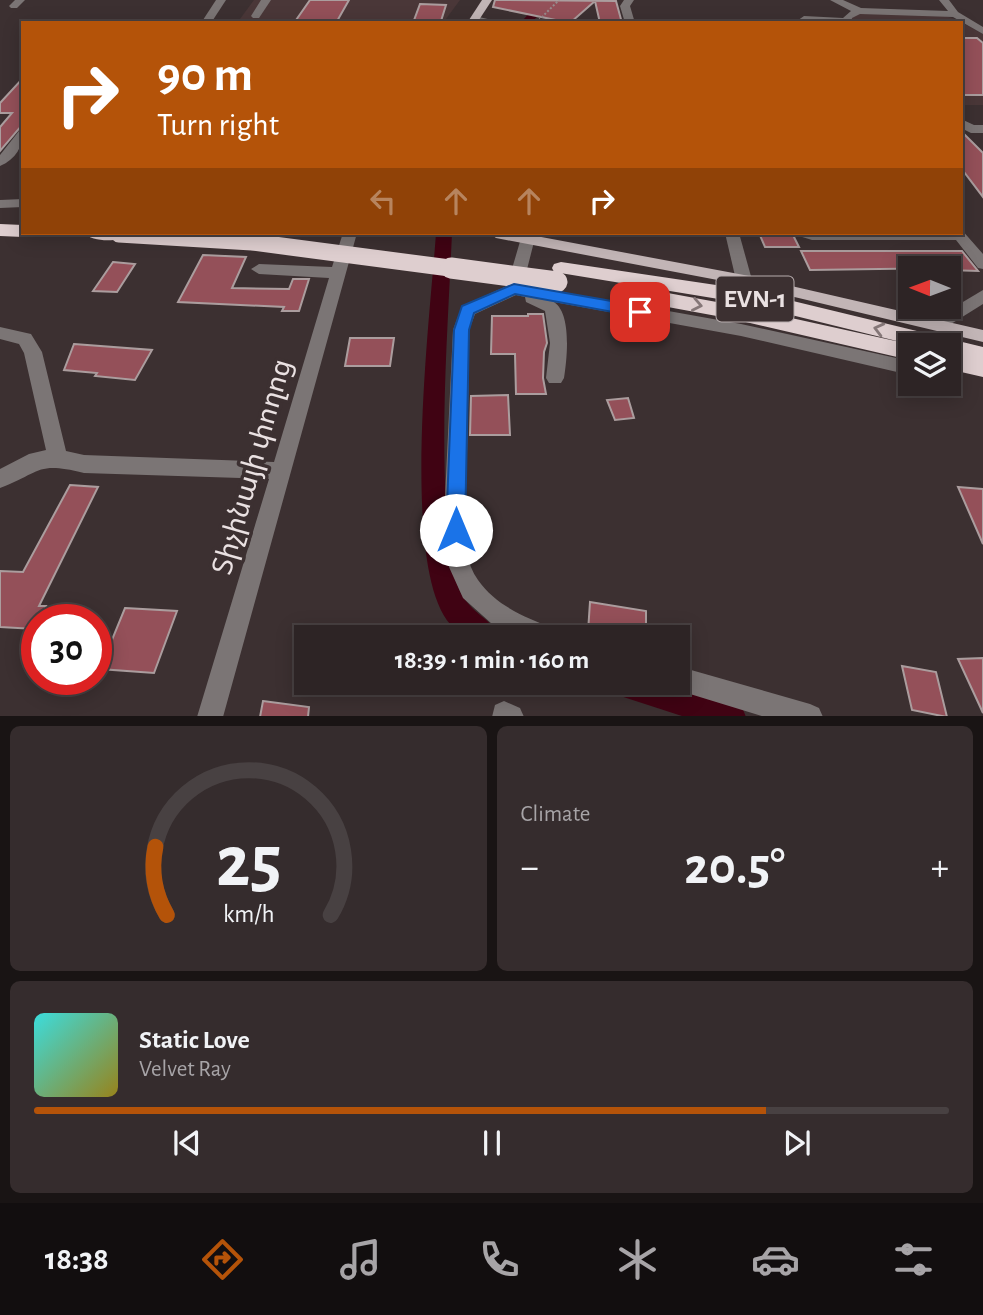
<!DOCTYPE html>
<html lang="en">
<head>
<meta charset="utf-8">
<style>
	:root { --surface:#2d2425; --page:#352c2d; --text:#f1f3f6; --muted:#a7a4a7; --line:#484142; --accent:#b45309 }
	body { margin:0; font-family:"Alegreya Sans","Noto Sans Armenian",sans-serif; background:var(--page); color:var(--text); height:100vh; display:flex; flex-direction:column; font-size:26px; white-space:nowrap }
	* { box-sizing:border-box; margin:0 }
	p { font-size:23px; color:var(--muted) }
	.icon { flex:none; width:38px; height:38px; fill:none; stroke:currentColor; stroke-width:2; stroke-linecap:round; stroke-linejoin:round }
	.map { position:relative; height:716px; overflow:hidden }
	.side { display:flex; flex-direction:column; gap:10px; padding:10px; background:#191414; flex:1 }
	.side>* { flex:none }
	.banner { position:absolute; left:21px; top:21px; width:942px; height:214px; border-radius:0px; box-shadow:0 4px 18px #0003,0 0 0 2px var(--line); background:#b45309; color:#fff; overflow:hidden }
	.needle { width:46px; rotate:271deg }
	.tools { position:absolute; left:898px; top:256px; display:grid; gap:14px }
	.tools a { display:grid; place-items:center; width:63px; height:63px; border-radius:0px; background:var(--surface); box-shadow:0 4px 18px #0003,0 0 0 2px var(--line); font-size:35px }
	.speed { position:absolute; left:21px; top:604px; display:flex; gap:14px; font-size:35px; font-weight:700; text-align:center }
	.speed>* { display:grid; place-content:center; width:91px; height:91px; border-radius:50%; background:var(--surface); box-shadow:0 4px 18px #0003,0 0 0 2px var(--line); line-height:1 }
	.speed .limit { border:10px solid #d22; background:#fff; color:#111 }
	.pin { position:absolute; display:grid; place-items:center; width:60px; height:60px; color:#fff; margin:-30px; border-radius:14px; box-shadow:0 4px 10px #0006 }
	.me { position:absolute; width:77px; margin:-38px; rotate:0deg; stroke-linejoin:round; filter:drop-shadow(0 0 5px #0008) }
	.turn { display:flex; align-items:center; gap:24px; height:147px; padding:0 21px; font-size:32px }
	.turn .icon { width:91px; height:91px; stroke-width:2.5 }
	.turn b { display:block; font-size:49px; line-height:60px }
	.lanes { display:flex; align-items:center; height:66px; padding:0 21px; background:#0003; justify-content:center; gap:35px; direction:ltr }
	.lanes .off { opacity:.35 }
	.big { font-size:52px; font-weight:700; line-height:1.1 }
	.side .tile { flex:1; display:flex; flex-direction:column; justify-content:center; gap:10px; min-width:0; padding:0 24px; border-radius:10px; background:var(--page) }
	.side .dial { align-items:center; gap:0 }
	.dial svg { height:182px; overflow:visible; fill:none; stroke:var(--line); stroke-width:7; stroke-linecap:round; text-anchor:middle }
	.dial text { fill:var(--text); stroke:none }
	.song { display:flex; align-items:center; gap:21px }
	.cover { width:84px; height:84px; border-radius:10px; background:linear-gradient(135deg,hsl(180 70% 55%),hsl(50 70% 35%)) }
	.played { height:7px; border-radius:4px; background:linear-gradient(90deg,var(--accent) 80%,var(--line) 80%) }
	.keys { display:flex; justify-content:space-around; direction:ltr }
	.heat { display:flex; justify-content:space-between; align-items:center; font-size:38px; direction:ltr }
	.side .tiles { flex:1; display:grid; gap:10px; grid-template-columns:1fr 1fr }
	.tile:last-child { grid-column:span 2 }
	.trip { position:absolute; left:294px; top:625px; width:396px; height:70px; border-radius:0px; background:var(--surface); box-shadow:0 4px 18px #0003,0 0 0 2px var(--line); font-weight:700; line-height:70px; text-align:center }
	.menu { display:flex; height:112px; justify-content:space-around; align-items:center; background:#120e0f; color:var(--muted) }
	.menu .icon { width:49px; height:49px }
	.menu .active { color:var(--accent) }
	.menu b { font-size:32px; color:var(--text) }
	.map>svg:first-child { display:block }
</style>
</head>
<body>
<div class="map">
<svg width="983" height="717" viewBox="0 0 983 717">
	<rect width="100%" height="100%" fill="#3c3031"/>
	<!-- built -->
	<g fill="#4a3738">
		<path d="M254 0H460L443 23H237Z"/>
		<path d="M858 13 945 16 955 19 983 34V105H961V23H849L851 17Z"/>
	</g>
	<g fill="none" stroke-linecap="round" stroke-linejoin="round">
		<!-- canal -->
		<g fill="#400313" fill-rule="evenodd">
			<path d="M542 0H553L531 23H520Z"/>
			<path d="M436 233H452C448 324 441 415 446 505 447 532 448 564 459 589 470 614 491 617 499 637 482 637 467 640 454 628 397 578 431 310 436 233Z"/>
			<path d="M605 682H665L742 707 746 717H685L608 692Z"/>
		</g>
	</g>
	<!-- building -->
	<g fill="#945059" stroke="#ab9d9e" stroke-width="2">
		<path d="M310 0H349L336 23H294Z"/>
		<path d="M495 0 616 1 622 23H600L595 1 570 23 493 7Z"/>
		<path d="M420 4 446 5 441 21 413 23Z"/>
		<path d="M961 38H977L983 43V95H961Z"/>
		<path d="M23 78V124L0 151V127L12 113H0V103Z"/>
		<path d="M961 131 983 153V197L961 168Z"/>
		<path d="M759 233H792L799 247H765Z"/>
		<path d="M801 251H962L978 271 948 270V268L810 270Z"/>
		<path d="M203 255 246 257 232 288 289 289 293 279H309L299 311H282L284 307 178 302Z"/>
		<path d="M113 262 135 264 117 292 93 291Z"/>
		<path d="M528 314H543L547 343 544 352 543 378 546 394H516L515 354H491L492 316H528Z"/>
		<path d="M350 338H394L390 366H345Z"/>
		<path d="M74 344 152 350 135 380 95 376 97 373 64 370Z"/>
		<path d="M508 395 510 435H470L471 396Z"/>
		<path d="M628 398 634 418 615 420 607 400Z"/>
		<path d="M70 485 98 487 39 606H46L40 620H37L35 629 0 627V571L23 572Z"/>
		<path d="M958 487 983 489V544Z"/>
		<path d="M590 602 646 611V637H620L588 632Z"/>
		<path d="M125 608 177 611 154 673 100 669Z"/>
		<path d="M983 658V713L958 659Z"/>
		<path d="M902 666 936 672 947 717 912 710Z"/>
		<path d="M263 701 309 707 308 717H260Z"/>
	</g>
	<g fill="none" stroke-linecap="round" stroke-linejoin="round">
		<!-- path -->
		<path stroke="#978c8d" stroke-width="2" stroke-dasharray="2 2" stroke-linecap="butt" d="M536 23 559 0"/>
		<!-- minor -->
		<g fill="#7b7575" fill-rule="evenodd">
			<path d="M15 0H25L17 8H11L9 6Z"/>
			<path d="M216 0H226L211 23H201Z"/>
			<path d="M261 0H271L259 18H253L251 16Z"/>
			<path d="M624 0H634L630 6 635 23H625L620 6Z"/>
			<path d="M830 0H843L861 8 948 11 939 0H949L958 12 983 27V34L953 17 860 14 852 18 851 23H794L804 16 843 18 851 11Z"/>
			<path d="M475 16 496 21 498 23 472 21 470 19Z"/>
			<path d="M961 119 974 125H983V133H971L961 128Z"/>
			<path d="M23 130C23 147 16 159 0 166V155L19 131Z"/>
			<path d="M23 199V207L0 208V200Z"/>
			<path d="M961 229 983 254V269L978 268 956 240H812L799 236 797 233H961Z"/>
			<path d="M343 233H357L223 717H197L269 479 84 473C35 461 41 473 0 488V469L29 454 46 450 24 353 19 344 0 339V327L31 334 42 352 66 451 84 455 274 462 329 278 259 274 251 269 259 264 332 267Z"/>
			<path d="M528 233 535 238 523 285 741 324 910 361V375L741 336 554 302C572 314 567 359 564 378L561 383H549L546 378 550 343 545 311 526 302 525 297 516 295 475 314 469 330C469 371 468 413 467 454 466 492 455 547 478 580 497 607 526 617 554 629L558 637H515L492 624 463 598 449 567 444 518 453 330 462 306 507 286 521 238Z"/>
			<path d="M725 233H739L752 280 750 284 744 285 736 280Z"/>
			<path d="M983 290V304L943 329H931L929 325 931 321Z"/>
			<path d="M677 666 810 704 819 708 823 717H765L677 690 668 687 666 682H677Z"/>
			<path d="M504 701 520 708 524 717H492L495 705Z"/>
		</g>
		<!-- major -->
		<g fill="#c2b5b6" fill-rule="evenodd">
			<path d="M482 0H492L477 23H467Z"/>
			<path d="M489 233H520L744 275 983 330V342L744 285 496 238Z"/>
		</g>
		<!-- highway -->
		<g fill="#dececf" fill-rule="evenodd">
			<path d="M0 224 23 225V233H31L23 237 0 236Z"/>
			<path d="M84 233H127L128 234C120 243 92 242 84 233Z"/>
			<path d="M561 262 743 289 983 347V377L948 369V345L910 344V360L733 319 646 303 639 301 636 296 639 291 646 289 733 305 909 344 743 303 554 272 552 268 554 264Z"/>
		</g>
		<!-- highway-bridge-far1 -->
		<path stroke="#dececf" stroke-width="17" d="M119 234 252 242 465 270"/>
		<!-- highway-bridge -->
		<path stroke="#dececf" stroke-width="21" d="M451 268 557 282"/>
	</g>
	<!-- one-way arrows -->
	<defs><path id="oneway-chevron" d="M-2-3.5L2.5 0L-2 3.5" fill="none" stroke-width="1.6" stroke-linecap="round" stroke-linejoin="round" transform="scale(1.75)"/></defs>
	<g stroke="#857778">
		<use href="#oneway-chevron" transform="translate(697 305) rotate(11)"/>
		<use href="#oneway-chevron" transform="translate(879 329) rotate(-166)"/>
	</g>
	<!-- route -->
	<path fill="#1a73e8" stroke="#114b97" stroke-width="2" d="M514 284 640 306 648 312 640 317 515 294 474 313 469 330 465 530 462 536 456 539 449 536 446 530 454 330 462 306Z"/>
	<g text-anchor="middle" dominant-baseline="central" stroke-width="7" stroke-linejoin="round" paint-order="stroke">
		<!-- shield labels -->
		<rect fill="#3c3031" stroke="#b6acad" stroke-width="2" x="716.5" y="276.5" width="77" height="45" rx="5"/>
		<g font-size="26" font-weight="bold" fill="#eae1e2">
			<text x="755" y="299">EVN-1</text>
		</g>
		<!-- street labels -->
		<g font-size="28" fill="#eae1e2" stroke="#3c3031">
			<text transform="translate(253 467) rotate(-74)">Տիչինայի փողոց</text>
		</g>
	</g>
</svg>
<div class="tools">
<a><svg class="needle" viewBox="-14 -14 28 28"><path d="M0-13l5 13h-10z" fill="#e53935"/><path d="M0 13l5-13h-10z" fill="#a7a4a7"/></svg></a>
<a><svg class="icon" aria-label="layers" viewBox="0 0 24 24"><path d="M12 4l9 5-9 5-9-5zM3 14l9 5 9-5"/></svg></a>
</div>
<div class="speed"><div class="limit">30</div></div>
<div class="pin" style="left:640px;top:312px;background:#d93025"><svg class="icon" aria-label="arrive" viewBox="0 0 24 24"><path d="M6 21V4h12l-3 4 3 4H6"/></svg></div>
<svg class="me" style="left:456px;top:530px" viewBox="-20 -20 40 40"><circle r="19" fill="#fff"/><path d="M0-13L10 11 0 6-10 11z" fill="#1a73e8"/></svg>
<div class="trip">18:39 · 1 min · 160 m</div>
<div class="banner">
<div class="turn"><svg class="icon" aria-label="right" viewBox="0 0 24 24"><path d="M7 20v-9h11M14 6l5 5-5 5"/></svg><div><b>90 m</b>Turn right</div></div>
<div class="lanes"><svg class="icon off" aria-label="left" viewBox="0 0 24 24"><path d="M17 20v-9H6M10 6l-5 5 5 5"/></svg><svg class="icon off" aria-label="ahead" viewBox="0 0 24 24"><path d="M12 20V5M6 11l6-6 6 6"/></svg><svg class="icon off" aria-label="ahead" viewBox="0 0 24 24"><path d="M12 20V5M6 11l6-6 6 6"/></svg><svg class="icon" aria-label="right" viewBox="0 0 24 24"><path d="M7 20v-9h11M14 6l5 5-5 5"/></svg></div>
</div>
</div>
<section class="side">
<div class="tiles">
<div class="tile dial"><svg viewBox="0 0 100 80">
<path d="M14 69A42 42 0 1 1 86 69"/>
<path d="M14 69A42 42 0 0 1 9 39" stroke="#b45309"/>
<text x="50" y="56" font-size="32" font-weight="700">25</text>
<text x="50" y="72" font-size="11">km/h</text>
</svg></div>
<div class="tile"><p>Climate</p>
<div class="heat"><a>−</a><b class="big">20.5°</b><a>+</a></div>
</div>
<div class="tile">
<div class="song"><i class="cover"></i><div><b>Static Love</b><p>Velvet Ray</p></div></div>
<div class="played"></div>
<div class="keys"><svg class="icon" aria-label="previous" viewBox="0 0 24 24"><path d="M18 5L8 12l10 7zM5 5v14"/></svg><svg class="icon" aria-label="pause" viewBox="0 0 24 24"><path d="M8 5v14M16 5v14"/></svg><svg class="icon" aria-label="next" viewBox="0 0 24 24"><path d="M6 5l10 7-10 7zM19 5v14"/></svg></div>
</div>
</div>
</section>
<nav class="menu">
<b>18:38</b>
<svg class="icon active" aria-label="directions" viewBox="0 0 24 24"><path d="M12 3l9 9-9 9-9-9zM9 14v-3h6M13 9l2 2-2 2"/></svg>
<svg class="icon" aria-label="music" viewBox="0 0 24 24"><path d="M9 18V5l10-2v13"/><circle cx="6" cy="18" r="3"/><circle cx="16" cy="16" r="3"/></svg>
<svg class="icon" aria-label="phone" viewBox="0 0 24 24"><path d="M5 4h4l2 5-3 2q2 4 5 5l2-3 5 2v4C11 20 4 13 5 4z"/></svg>
<svg class="icon" aria-label="climate" viewBox="0 0 24 24"><path d="M12 3v18M4 7l16 10M4 17L20 7"/></svg>
<svg class="icon" aria-label="car" viewBox="0 0 24 24"><path d="M5 17H2v-5l4-1 3-4h7l3 4 3 1v5h-3M9 17h6M6 11h13"/><circle cx="7" cy="17" r="2"/><circle cx="17" cy="17" r="2"/></svg>
<svg class="icon" aria-label="filters" viewBox="0 0 24 24"><path d="M4 7h16M4 17h16"/><circle cx="9" cy="7" r="2"/><circle cx="15" cy="17" r="2"/></svg>
</nav>
</body>
</html>
